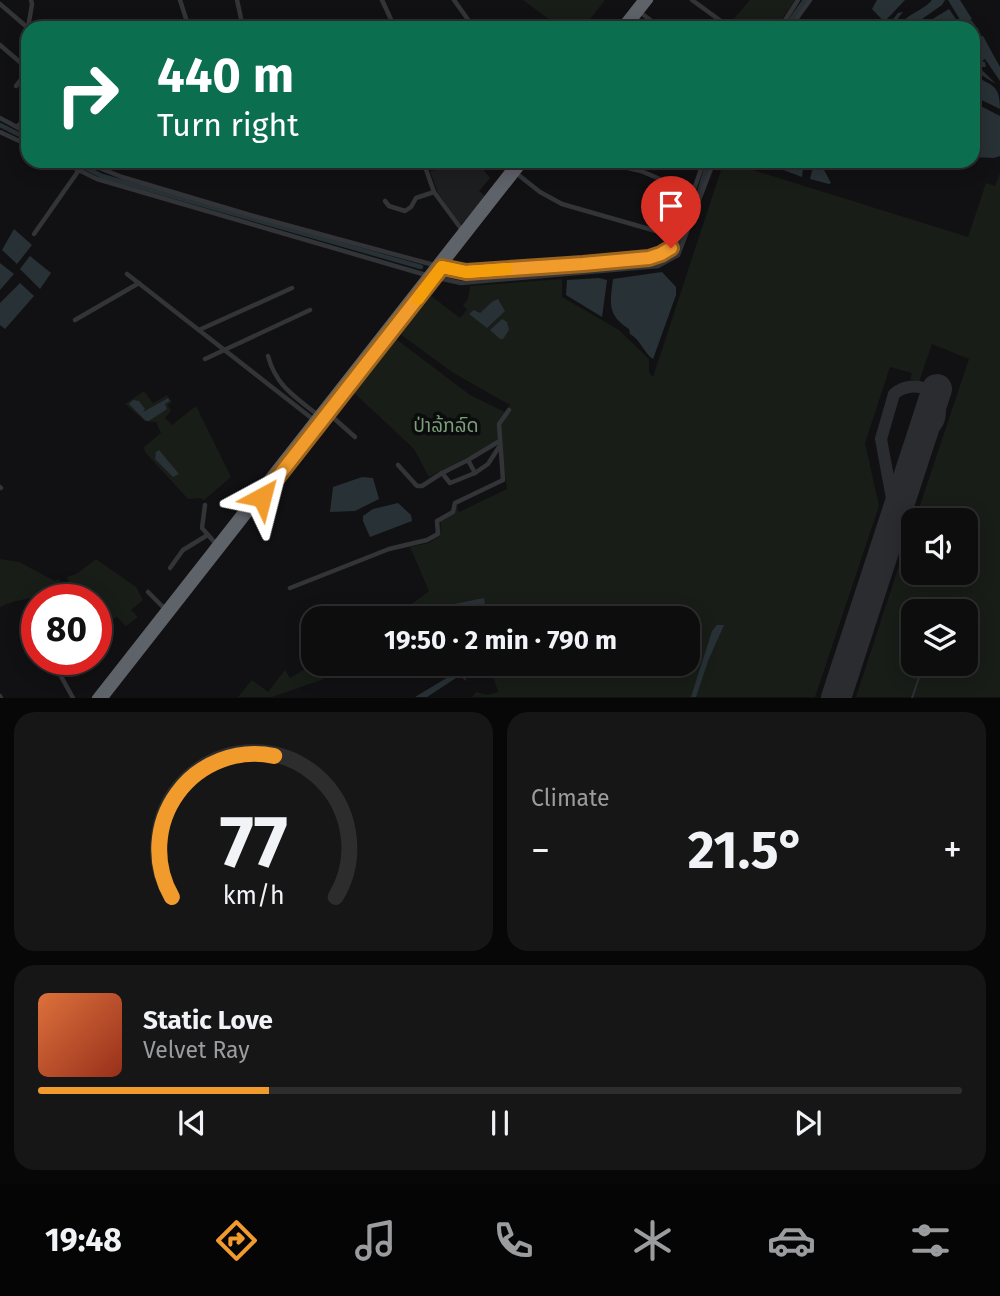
<!DOCTYPE html>
<html lang="en">
<head>
<meta charset="utf-8">
<style>
	:root { --surface:#0d0d0e; --page:#161617; --text:#f1f3f6; --muted:#9a9c9e; --line:#2d2d2e; --accent:#f19b2c }
	body { margin:0; font-family:"Fira Sans","Noto Sans Lao",sans-serif; background:var(--page); color:var(--text); height:100vh; display:flex; flex-direction:column; font-size:26px; white-space:nowrap }
	* { box-sizing:border-box; margin:0 }
	p { font-size:23px; color:var(--muted) }
	.icon { flex:none; width:38px; height:38px; fill:none; stroke:currentColor; stroke-width:2; stroke-linecap:round; stroke-linejoin:round }
	.map { position:relative; height:698px; overflow:hidden }
	.panel { display:flex; flex-direction:column; gap:14px; padding:14px; background:#070708; flex:1 }
	.panel>* { flex:none }
	.banner { position:absolute; left:21px; top:21px; width:959px; height:147px; border-radius:21px; box-shadow:0 4px 18px #0003,0 0 0 2px var(--line); background:#0b6e4f; color:#fff; overflow:hidden }
	.controls { position:absolute; left:901px; top:508px; display:grid; gap:14px }
	.controls a { display:grid; place-items:center; width:77px; height:77px; border-radius:14px; background:var(--surface); box-shadow:0 4px 18px #0003,0 0 0 2px var(--line); font-size:35px }
	.speed { position:absolute; left:21px; top:584px; display:flex; gap:14px; font-size:35px; font-weight:700; text-align:center }
	.speed>* { display:grid; place-content:center; width:91px; height:91px; border-radius:50%; background:var(--surface); box-shadow:0 4px 18px #0003,0 0 0 2px var(--line); line-height:1 }
	.speed .limit { border:10px solid #d22; background:#fff; color:#111 }
	.pin { position:absolute; display:grid; place-items:center; width:60px; height:60px; color:#fff; margin:-72px -30px; border-radius:50% 50% 50% 0; rotate:-45deg; box-shadow:0 0 7px #0007 }
	.pin .icon { rotate:45deg }
	.me { position:absolute; width:77px; margin:-38px; rotate:38deg; stroke-linejoin:round; filter:drop-shadow(0 0 5px #0008) }
	.turn { display:flex; align-items:center; gap:24px; height:147px; padding:0 21px; font-size:32px }
	.turn .icon { width:91px; height:91px; stroke-width:2.5 }
	.turn b { display:block; font-size:49px; line-height:60px }
	.big { font-size:52px; font-weight:700; line-height:1.1 }
	.panel .tile { flex:1; display:flex; flex-direction:column; justify-content:center; gap:10px; min-width:0; padding:0 24px; border-radius:21px; background:var(--page) }
	.panel .dial { align-items:center; gap:0 }
	.dial svg { height:182px; overflow:visible; fill:none; stroke:var(--line); stroke-width:7; stroke-linecap:round; text-anchor:middle }
	.dial text { fill:var(--text); stroke:none }
	.song { display:flex; align-items:center; gap:21px }
	.cover { width:84px; height:84px; border-radius:10px; background:linear-gradient(135deg,hsl(20 70% 55%),hsl(10 70% 35%)) }
	.played { height:7px; border-radius:4px; background:linear-gradient(90deg,var(--accent) 25%,var(--line) 25%) }
	.keys { display:flex; justify-content:space-around; direction:ltr }
	.heat { display:flex; justify-content:space-between; align-items:center; font-size:38px; direction:ltr }
	.panel .tiles { flex:1; display:grid; gap:14px; grid-template-columns:1fr 1fr }
	.tile:last-child { grid-column:span 2 }
	.trip { position:absolute; left:301px; top:606px; width:399px; height:70px; border-radius:21px; background:var(--surface); box-shadow:0 4px 18px #0003,0 0 0 2px var(--line); font-weight:700; line-height:70px; text-align:center }
	.dock { display:flex; height:112px; justify-content:space-around; align-items:center; background:#050506; color:var(--muted) }
	.dock .icon { width:49px; height:49px }
	.dock .selected { color:var(--accent) }
	.dock b { font-size:32px; color:var(--text) }
	.map>svg:first-child { display:block }
</style>
</head>
<body>
<div class="map">
<svg width="1000" height="698" viewBox="0 0 1000 698">
	<rect width="100%" height="100%" fill="#111113"/>
	<!-- built -->
	<path fill="#1d1e20" d="M461 161H476L490 178 479 191 486 197 461 225 438 193 430 171 454 167Z"/>
	<!-- green -->
	<g fill="#181d18" fill-rule="evenodd">
		<path d="M523 0H605L583 28H561Z"/>
		<path d="M750 0H795L776 28H759L749 20 741 28 731 22Z"/>
		<path d="M724 161 968 237 986 183 995 186 1000 173V697H856L913 523 914 572H966V520H915L969 359 932 344 919 382 910 379 912 373 890 367 865 443 879 506 815 697H472L476 692 487 695 498 692 489 663H688V618H414L408 607 429 591 410 547 429 543 440 536 441 521 454 513 456 505 459 512 507 489 501 444 497 442 429 477 414 449 351 390 392 336 470 395 505 412 510 405 452 372 396 331 426 292 460 318 467 310 463 305 468 299 470 286 562 279V297L619 330 649 359V372L653 377ZM914 611H966V663H914Z"/>
		<path d="M144 391 153 403 167 395 172 402 168 405 171 411 165 418 172 425 196 406 231 477 204 500 200 498 188 499 145 452 144 447 161 433 156 422 145 421 125 404ZM168 398 169 401 165 404 166 409 149 421 141 414Z"/>
		<path d="M0 559 19 562 55 581 60 579 57 592C38 598 18 598 0 607Z"/>
		<path d="M96 559 136 587 143 600 131 610 138 617 126 626 117 617 96 630V600H76L67 577 78 573Z"/>
		<path d="M315 663H317L324 679 272 697H238L252 680 268 692 285 670 290 678Z"/>
	</g>
	<!-- water -->
	<g fill="#283136">
		<path d="M877 0H905L887 19 890 23 898 13 903 12 898 18 895 28H890L872 9Z"/>
		<path d="M932 0H945L942 5 909 28H899C906 13 922 12 932 0Z"/>
		<path d="M948 0H960L972 19 968 21 971 20 979 30 977 35 983 36 1000 67V81L985 59 982 61 985 62 986 67H982L981 69 996 84 973 70V28H965Z"/>
		<path d="M949 9 962 28H918Z"/>
		<path d="M973 75C992 86 1000 84 1000 109L973 96Z"/>
		<path d="M973 102 1000 116V156L994 158 973 157Z"/>
		<path d="M759 161H804L802 177Z"/>
		<path d="M813 167 823 168 831 183 829 184 810 179Z"/>
		<path d="M14 229 32 245 17 264 2 250Z"/>
		<path d="M30 256 51 273 40 289 20 269Z"/>
		<path d="M0 263 14 274 0 290Z"/>
		<path d="M662 272 676 287V295L653 359C643 352 641 340 630 334L629 329C607 315 610 303 613 279Z"/>
		<path d="M599 278 607 280 602 317 566 295 567 280Z"/>
		<path d="M20 283 34 296 5 329 0 325V303Z"/>
		<path d="M498 299 505 311 487 328 469 314 474 310 480 313 493 301Z"/>
		<path d="M502 319 507 322 509 330 503 339H500L490 330Z"/>
		<path d="M168 398 170 401 165 404 167 409 149 421H146L129 404 133 400 139 401 145 409 143 412Z"/>
		<path d="M159 450 179 474 173 477 155 459 156 452Z"/>
		<path d="M362 477 373 478 379 499 355 511 330 512 333 487Z"/>
		<path d="M398 503 411 515 412 521 370 537 363 521V516L373 509Z"/>
		<path d="M484 598 486 611 474 618 454 617 449 605Z"/>
		<path d="M717 625H724L708 661 696 697H691L712 631Z"/>
		<path d="M398 663H422L391 676 389 667Z"/>
		<path d="M460 670 467 681 459 676 427 697H415Z"/>
	</g>
	<g fill="none" stroke-linecap="round" stroke-linejoin="round">
		<!-- stream -->
		<g stroke="#283136" stroke-width="2">
			<path d="M943 611 944 606"/>
			<path d="M912 698 924 663"/>
		</g>
		<!-- canal -->
		<g stroke="#283136" stroke-width="4.5">
			<path d="M785 28 805 0"/>
			<path d="M0 125 28 139"/>
			<path d="M72 161 102 176 421 267"/>
			<path d="M451 274 468 278 662 260C690 238 697 194 709 161"/>
		</g>
		<!-- taxiway -->
		<path stroke="#2b2c30" stroke-width="12" d="M887 543 894 509 881 439 894 394C914 377 946 391 939 419 936 430 924 436 919 446"/>
		<!-- runway -->
		<path stroke="#2b2c30" stroke-width="30" d="M836 698 937 389"/>
		<!-- street -->
		<g stroke="#323438" stroke-width="4.5">
			<path d="M180 0 189 28"/>
			<path d="M237 0 242 23"/>
			<path d="M382 0 395 28"/>
			<path d="M454 0 474 28"/>
			<path d="M692 0 725 24"/>
			<path d="M0 4 28 28"/>
			<path d="M641 13 661 28"/>
			<path d="M28 28 32 4 31 0"/>
			<path d="M222 28 242 22 394 25"/>
			<path d="M780 28 798 0"/>
			<path d="M790 28 810 0"/>
			<path d="M0 45 28 69"/>
			<path d="M16 86 28 71"/>
			<path d="M0 118 28 133"/>
			<path d="M17 127 28 115"/>
			<path d="M0 132 28 145"/>
			<path d="M60 161 97 179 426 275"/>
			<path d="M82 161 122 177 250 215 434 265"/>
			<path d="M404 161H405"/>
			<path d="M423 161 434 192 462 230"/>
			<path d="M598 161 641 171 693 193"/>
			<path d="M516 173 540 192 562 204 677 237"/>
			<path d="M385 201 389 206 405 211 411 207 416 198 434 192"/>
			<path d="M34 234 79 170"/>
			<path d="M442 267 466 272 649 258C663 254 670 250 677 237L704 161"/>
			<path d="M127 274 314 420"/>
			<path d="M434 277 461 283 658 266 678 255 714 161"/>
			<path d="M75 320 139 283"/>
			<path d="M199 330 292 288"/>
			<path d="M268 356C276 386 295 397 318 415"/>
			<path d="M205 359 310 310"/>
			<path d="M328 413 355 437"/>
			<path d="M498 442 468 460 475 473 488 464 499 447"/>
			<path d="M468 460 442 473 450 483 475 473"/>
			<path d="M398 465 417 486H422L442 473"/>
			<path d="M0 487 1 488"/>
			<path d="M205 505 202 528 216 544"/>
			<path d="M170 568 183 550 206 536"/>
			<path d="M290 588 389 549 427 540 438 534 437 521 453 512 455 503 503 480 499 424 509 410"/>
			<path d="M148 592 165 609"/>
			<path d="M52 660 73 698"/>
			<path d="M0 696 1 698"/>
		</g>
		<!-- highway -->
		<g stroke="#5e6269" stroke-width="8">
			<path d="M620 28 642 0"/>
			<path d="M627 28 649 0"/>
			<path d="M96 698 517 161"/>
			<path d="M104 698 525 161"/>
		</g>
	</g>
	<g fill="none" stroke-linecap="round" stroke-linejoin="round">
		<defs>
			<path id="route" d="M262 497 442 267 466 272 583 264 649 258 661 254 671 248"/>
		</defs>
		<!-- route casing -->
		<use href="#route" stroke="#9d651d" stroke-width="18"/>
		<!-- route -->
		<use href="#route" stroke="#f19b2c" stroke-width="12"/>
		<!-- slow -->
		<path stroke="#f59e0b" stroke-width="12" d="M418 299 442 267 466 272 507 269"/>
	</g>
	<g text-anchor="middle" dominant-baseline="central" stroke-width="7" stroke-linejoin="round" paint-order="stroke">
		<!-- park labels -->
		<g font-size="19" fill="#7b9f79" stroke="#0c0c0e">
			<text x="446" y="425">ປ່າລ້ກລົດ</text>
		</g>
	</g>
</svg>
<div class="controls">
<a><svg class="icon" aria-label="sound" viewBox="0 0 24 24"><path d="M4 9h4l5-4v14l-5-4H4zM17 9q2 3 0 6"/></svg></a>
<a><svg class="icon" aria-label="layers" viewBox="0 0 24 24"><path d="M12 4l9 5-9 5-9-5zM3 14l9 5 9-5"/></svg></a>
</div>
<div class="speed"><div class="limit">80</div></div>
<div class="pin" style="left:671px;top:248px;background:#d93025"><svg class="icon" aria-label="arrive" viewBox="0 0 24 24"><path d="M6 21V4h12l-3 4 3 4H6"/></svg></div>
<svg class="me" style="left:262px;top:497px" viewBox="-20 -20 40 40"><path d="M0-17L14 15 0 8-14 15z" fill="#f19b2c" stroke="#fff" stroke-width="4"/></svg>
<div class="trip">19:50 · 2 min · 790 m</div>
<div class="banner">
<div class="turn"><svg class="icon" aria-label="right" viewBox="0 0 24 24"><path d="M7 20v-9h11M14 6l5 5-5 5"/></svg><div><b>440 m</b>Turn right</div></div>
</div>
</div>
<section class="panel">
<div class="tiles">
<div class="tile dial"><svg viewBox="0 0 100 80">
<path d="M14 69A42 42 0 1 1 86 69"/>
<path d="M14 69A42 42 0 0 1 59 7" stroke="#f19b2c"/>
<text x="50" y="56" font-size="32" font-weight="700">77</text>
<text x="50" y="72" font-size="11">km/h</text>
</svg></div>
<div class="tile"><p>Climate</p>
<div class="heat"><a>−</a><b class="big">21.5°</b><a>+</a></div>
</div>
<div class="tile">
<div class="song"><i class="cover"></i><div><b>Static Love</b><p>Velvet Ray</p></div></div>
<div class="played"></div>
<div class="keys"><svg class="icon" aria-label="previous" viewBox="0 0 24 24"><path d="M18 5L8 12l10 7zM5 5v14"/></svg><svg class="icon" aria-label="pause" viewBox="0 0 24 24"><path d="M8 5v14M16 5v14"/></svg><svg class="icon" aria-label="next" viewBox="0 0 24 24"><path d="M6 5l10 7-10 7zM19 5v14"/></svg></div>
</div>
</div>
</section>
<nav class="dock">
<b>19:48</b>
<svg class="icon selected" aria-label="directions" viewBox="0 0 24 24"><path d="M12 3l9 9-9 9-9-9zM9 14v-3h6M13 9l2 2-2 2"/></svg>
<svg class="icon" aria-label="music" viewBox="0 0 24 24"><path d="M9 18V5l10-2v13"/><circle cx="6" cy="18" r="3"/><circle cx="16" cy="16" r="3"/></svg>
<svg class="icon" aria-label="phone" viewBox="0 0 24 24"><path d="M5 4h4l2 5-3 2q2 4 5 5l2-3 5 2v4C11 20 4 13 5 4z"/></svg>
<svg class="icon" aria-label="climate" viewBox="0 0 24 24"><path d="M12 3v18M4 7l16 10M4 17L20 7"/></svg>
<svg class="icon" aria-label="car" viewBox="0 0 24 24"><path d="M5 17H2v-5l4-1 3-4h7l3 4 3 1v5h-3M9 17h6M6 11h13"/><circle cx="7" cy="17" r="2"/><circle cx="17" cy="17" r="2"/></svg>
<svg class="icon" aria-label="filters" viewBox="0 0 24 24"><path d="M4 7h16M4 17h16"/><circle cx="9" cy="7" r="2"/><circle cx="15" cy="17" r="2"/></svg>
</nav>
</body>
</html>
